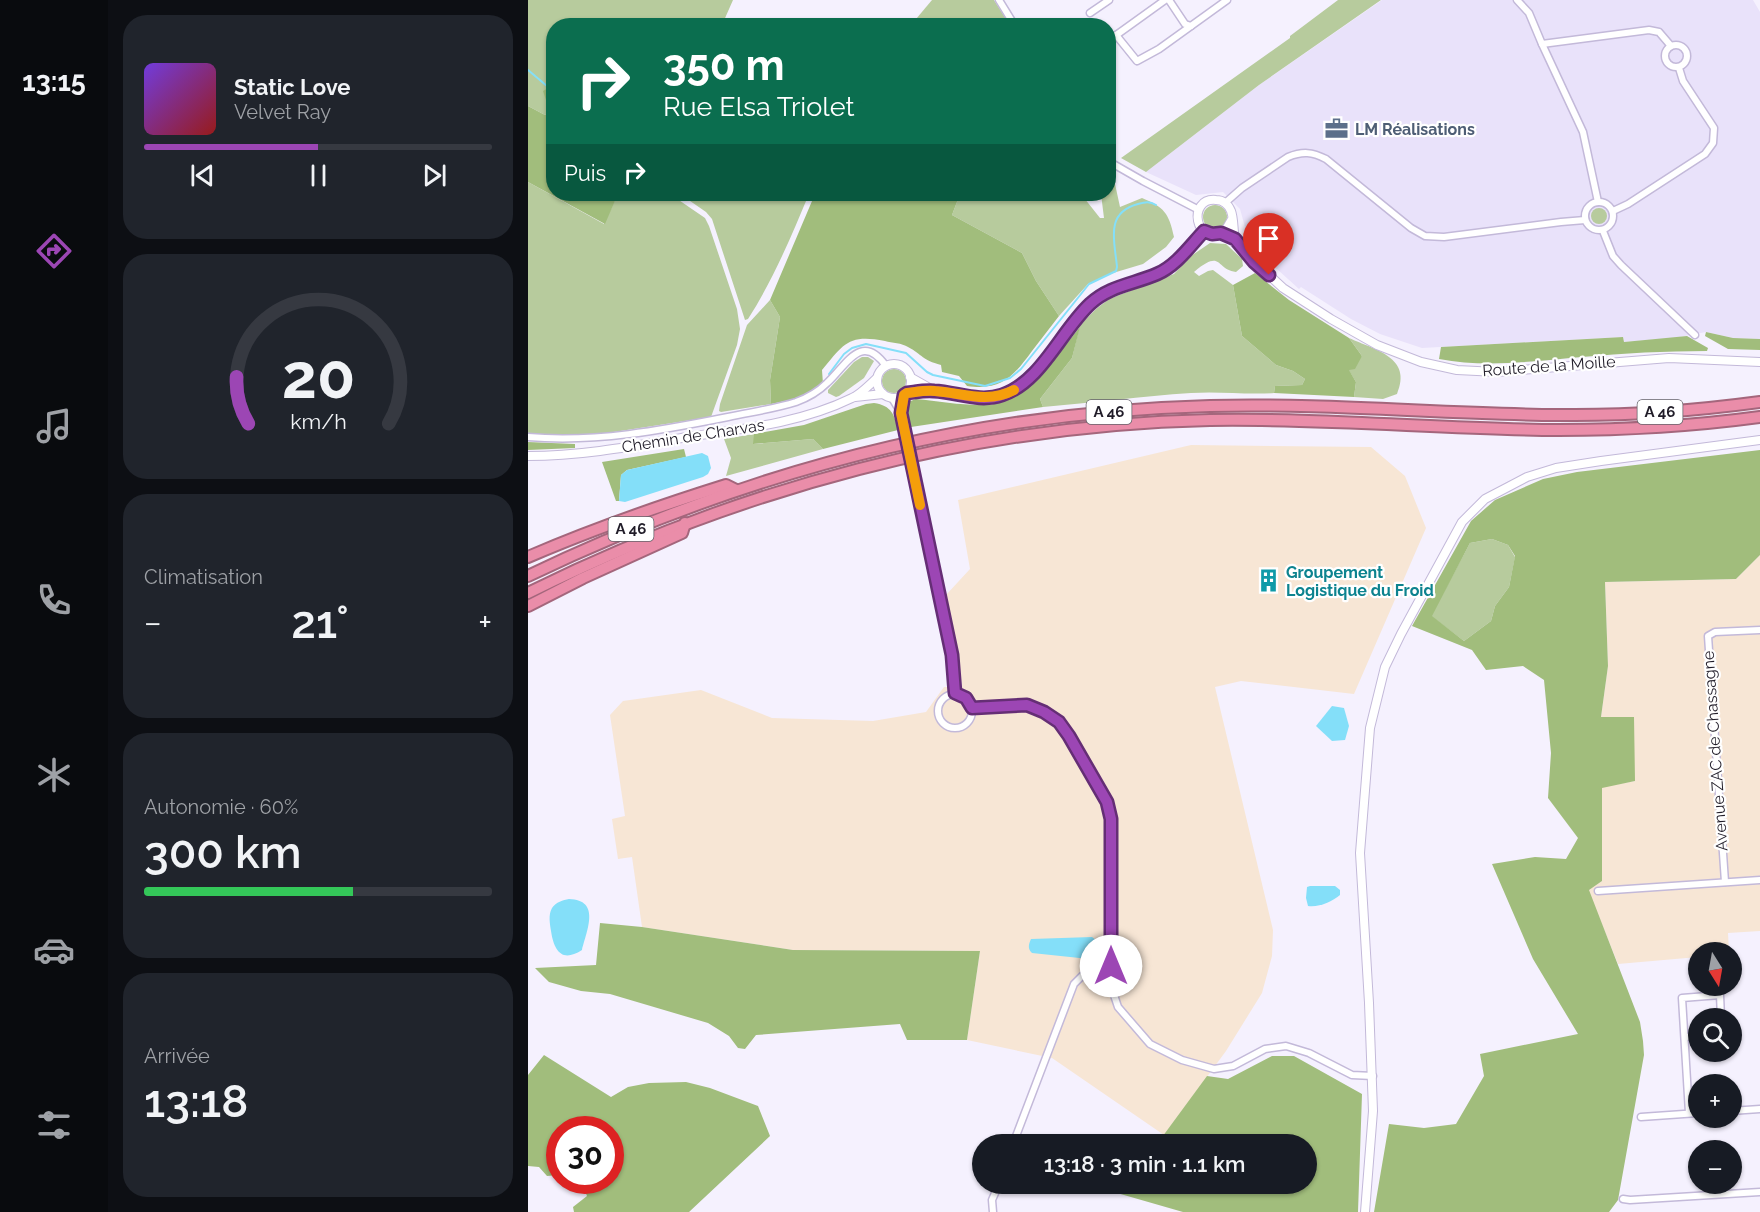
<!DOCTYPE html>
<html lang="fr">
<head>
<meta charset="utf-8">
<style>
	:root { --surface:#171b24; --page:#20242c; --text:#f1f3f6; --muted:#9ea1a6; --line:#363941; --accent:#9c46b4 }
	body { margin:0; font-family:Raleway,sans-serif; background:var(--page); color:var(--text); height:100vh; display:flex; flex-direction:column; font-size:22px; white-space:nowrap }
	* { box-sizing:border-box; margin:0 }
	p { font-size:20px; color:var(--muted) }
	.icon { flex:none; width:33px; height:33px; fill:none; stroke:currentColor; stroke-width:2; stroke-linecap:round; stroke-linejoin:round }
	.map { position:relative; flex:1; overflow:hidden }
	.sheet { display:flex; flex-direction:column; gap:15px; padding:15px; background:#0d0f14; width:420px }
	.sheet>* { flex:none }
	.top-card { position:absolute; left:18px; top:18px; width:570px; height:183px; border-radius:24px; box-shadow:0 2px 4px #0004; background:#0b6e4f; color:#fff; overflow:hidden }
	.needle { width:39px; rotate:169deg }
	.buttons { position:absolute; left:1160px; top:942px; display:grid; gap:12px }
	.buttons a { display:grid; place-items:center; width:54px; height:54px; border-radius:50%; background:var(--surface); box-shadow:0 2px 4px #0004; font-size:30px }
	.speed { position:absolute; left:18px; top:1116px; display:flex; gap:12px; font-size:30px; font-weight:700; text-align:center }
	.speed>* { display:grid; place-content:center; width:78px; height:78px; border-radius:50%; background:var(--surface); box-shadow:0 2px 4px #0004; line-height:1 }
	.speed .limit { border:9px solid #d22; background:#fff; color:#111 }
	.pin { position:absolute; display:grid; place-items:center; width:51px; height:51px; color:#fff; margin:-62px -26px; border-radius:50% 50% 50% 0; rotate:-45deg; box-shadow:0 0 6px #0007 }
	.pin .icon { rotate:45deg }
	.me { position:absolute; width:66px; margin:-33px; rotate:0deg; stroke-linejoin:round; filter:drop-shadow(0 0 4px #0008) }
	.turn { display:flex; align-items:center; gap:21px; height:126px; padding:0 18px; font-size:27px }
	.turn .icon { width:78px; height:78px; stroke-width:2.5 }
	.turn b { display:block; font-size:42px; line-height:51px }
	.then { display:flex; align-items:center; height:57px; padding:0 18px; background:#0003; gap:12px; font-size:22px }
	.big { font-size:45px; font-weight:600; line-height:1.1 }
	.sheet .widget { flex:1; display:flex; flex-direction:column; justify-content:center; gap:9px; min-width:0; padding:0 21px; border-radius:24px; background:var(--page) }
	.sheet .dial { align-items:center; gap:0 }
	.dial svg { height:156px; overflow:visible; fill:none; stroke:var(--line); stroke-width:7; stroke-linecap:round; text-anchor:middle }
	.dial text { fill:var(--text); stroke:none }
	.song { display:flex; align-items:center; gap:18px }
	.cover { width:72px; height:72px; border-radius:9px; background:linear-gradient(135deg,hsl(260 70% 55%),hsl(0 70% 35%)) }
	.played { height:6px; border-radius:3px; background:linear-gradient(90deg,var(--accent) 50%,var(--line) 50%) }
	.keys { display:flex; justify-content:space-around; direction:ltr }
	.heat { display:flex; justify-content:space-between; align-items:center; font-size:33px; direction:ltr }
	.charge { height:9px; border-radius:4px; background:linear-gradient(90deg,#34c759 60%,var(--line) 0) }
	.trip { position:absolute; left:444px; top:1134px; width:345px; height:60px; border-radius:30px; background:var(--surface); box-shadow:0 2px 4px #0004; font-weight:600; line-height:60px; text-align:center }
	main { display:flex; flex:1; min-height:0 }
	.tab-bar { display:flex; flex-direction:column; width:108px; justify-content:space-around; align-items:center; background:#090b0e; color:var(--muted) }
	.tab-bar .icon { width:42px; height:42px }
	.tab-bar .selected { color:var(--accent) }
	.tab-bar b { font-size:27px; color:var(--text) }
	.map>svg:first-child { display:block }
</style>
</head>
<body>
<main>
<nav class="tab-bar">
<b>13:15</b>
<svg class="icon selected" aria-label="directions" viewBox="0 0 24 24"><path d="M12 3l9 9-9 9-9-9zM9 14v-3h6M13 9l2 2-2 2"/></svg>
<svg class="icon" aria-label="music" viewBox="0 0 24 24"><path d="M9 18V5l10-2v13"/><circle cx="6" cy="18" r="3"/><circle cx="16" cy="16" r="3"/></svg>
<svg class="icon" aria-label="phone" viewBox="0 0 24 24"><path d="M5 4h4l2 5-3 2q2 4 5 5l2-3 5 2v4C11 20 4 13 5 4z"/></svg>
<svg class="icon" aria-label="climate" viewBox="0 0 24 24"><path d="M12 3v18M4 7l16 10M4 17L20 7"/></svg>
<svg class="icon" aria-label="car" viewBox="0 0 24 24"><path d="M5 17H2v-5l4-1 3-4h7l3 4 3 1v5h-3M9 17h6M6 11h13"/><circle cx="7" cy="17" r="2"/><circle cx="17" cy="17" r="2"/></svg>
<svg class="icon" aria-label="filters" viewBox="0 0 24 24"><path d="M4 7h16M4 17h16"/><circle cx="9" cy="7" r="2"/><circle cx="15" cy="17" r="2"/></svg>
</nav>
<section class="sheet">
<div class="widget">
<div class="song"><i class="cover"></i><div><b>Static Love</b><p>Velvet Ray</p></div></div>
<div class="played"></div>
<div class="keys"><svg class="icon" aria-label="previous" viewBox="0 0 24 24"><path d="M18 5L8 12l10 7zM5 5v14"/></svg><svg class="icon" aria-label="pause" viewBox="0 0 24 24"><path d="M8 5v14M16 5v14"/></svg><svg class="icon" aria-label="next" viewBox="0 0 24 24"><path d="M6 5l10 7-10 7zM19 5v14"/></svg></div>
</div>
<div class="widget dial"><svg viewBox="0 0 100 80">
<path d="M14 69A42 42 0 1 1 86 69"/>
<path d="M14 69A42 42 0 0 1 8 45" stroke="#9c46b4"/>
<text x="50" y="56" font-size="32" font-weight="700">20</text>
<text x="50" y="72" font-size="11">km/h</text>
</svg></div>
<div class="widget"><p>Climatisation</p>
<div class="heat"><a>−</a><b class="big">21°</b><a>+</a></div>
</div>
<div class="widget"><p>Autonomie · 60%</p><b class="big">300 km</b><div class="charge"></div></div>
<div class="widget"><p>Arrivée</p><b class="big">13:18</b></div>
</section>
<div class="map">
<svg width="1232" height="1212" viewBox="0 0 1232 1212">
	<rect width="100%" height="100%" fill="#f5f1fe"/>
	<!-- built -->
	<path fill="#e9e2fa" d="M854 0H1225L1232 12V339L1205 338 1178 332 1146 338 1096 342 1095 337 894 348 852 334 823 319 773 287 771 289 740 261 725 242 717 227 712 209 695 192 668 195 618 172 731 85Z"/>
	<!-- industrial -->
	<g fill="#f7e6d5">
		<path d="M663 445 843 447 877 476 898 528 826 694 713 681 687 687 745 930 744 956 734 993 698 1051 636 1135 524 1058 439 1040 452 951 265 950 114 927 104 857 90 859 84 819 97 816 82 715 95 701 173 690 244 718 345 721 398 712 416 687 434 686 418 595 442 569 430 500Z"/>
		<path d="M1232 555V931L1200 933 1201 952H1170V957L1090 964 1060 890 1074 881V787L1107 781 1073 717 1080 666 1077 582 1208 579Z"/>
	</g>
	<!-- green -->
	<g fill="#b7cb9d">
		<path d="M0 0H205L194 25 26 26 25 87 24 86 22 112 17 115 0 106Z"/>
		<path d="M404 0H466L482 25H383Z"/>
		<path d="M810 0H858H853L731 85 618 172 593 158 762 38V36Z"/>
		<path d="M581 169 584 170 592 207 614 198C636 207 641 213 646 237L638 247 615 264 585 273 560 284 531 316 508 281 494 253 424 215 432 194H553L572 218H576L573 194H580Z"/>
		<path d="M0 182 76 224 90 194H142L177 218 181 226 209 309 212 329 209 345 183 417 73 434H0Z"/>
		<path d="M152 194H281C263 237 245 280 220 319L217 320 184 219 178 212Z"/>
		<circle cx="687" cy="217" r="12"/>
		<circle cx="1071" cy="216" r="8"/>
		<path d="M682 243 698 244 714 259 715 266 708 272C687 270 695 248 666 272L671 276 680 271 685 270 705 285 714 336 748 365 765 371 777 379 774 385 747 386 746 393C718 395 692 391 663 393 614 396 564 403 515 407L512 399 544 358 552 325 568 309 581 299 646 274 663 256Z"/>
		<path d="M242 300 252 317 242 380 243 404 193 412 191 411 192 404 219 325Z"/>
		<path d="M821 338C847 350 885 357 869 394L855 399 826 397 828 382 820 369 834 356Z"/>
		<path d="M334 357H340L346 361 336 378 311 396 308 397 300 393V390L326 362Z"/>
		<circle cx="366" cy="381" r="12"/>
		<path d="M226 434V444L285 439 295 449 198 476 203 458 196 439Z"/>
		<path d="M964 539 980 545 987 557 981 587 967 606 963 621 936 641 903 616 942 543Z"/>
	</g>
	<!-- forest -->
	<g fill="#a1bd7c" fill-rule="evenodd">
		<path d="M24 86 26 194H90L77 224 0 182V106L17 115 22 112 15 91Z"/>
		<path d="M287 194H432L424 215 494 253 508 281 531 316C522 328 513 339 504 351 485 377 473 391 439 386L431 376 414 372 413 365C394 360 395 355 380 347 374 343 364 343 357 341 320 334 316 344 294 370L295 384 272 398 243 404 242 380 252 317 242 300Z"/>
		<path d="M727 273 761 300 821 338 834 356 827 369 821 370 828 382 826 397 746 393 747 386 774 385 777 379 765 371 748 365 714 336 705 285Z"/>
		<path d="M552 327 544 358 512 399 515 407 383 427 378 409 380 402 388 399C409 401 431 405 453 405 499 406 525 359 552 327Z"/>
		<path d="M1178 332 1205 338 1232 339V350L1200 349 1177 336Z"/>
		<path d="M1159 336 1180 348 1179 351C1137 351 1096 353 1054 357 1006 361 958 368 911 359L913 347 1095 337 1096 342Z"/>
		<path d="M346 403C364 406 366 414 370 430L295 449 285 439 225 444 226 434 276 425 338 404Z"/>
		<path d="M0 442 47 444V448L0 450Z"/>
		<path d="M156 449 158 457 99 470 93 475 91 501H88L74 462Z"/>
		<path d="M1232 450V555L1208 579 1077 582 1080 666 1073 717H1106L1107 781 1074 788V881L1061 890 1112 1022 1115 1041 1116 1055 1090 1200 1081 1212H846L861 1124 896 1128 928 1124 956 1076 952 1054 1050 1034 1005 959 964 864 1007 857 1038 859 1050 838 1020 798 1023 753 1016 680 995 666 958 670 944 650 884 626 943 521 967 500 1015 479 1049 472ZM964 539 980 545 987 556 981 587 967 606 963 621 936 641 904 616 942 543Z"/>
		<path d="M72 923 114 927 265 950 452 951 439 1040H379L372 1024 228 1035 217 1049 210 1048 201 1036 180 1023 82 994 53 991 21 982 7 968 68 965Z"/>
		<path d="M16 1055 83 1097 100 1087 121 1083 158 1082 182 1088 230 1106 242 1136 161 1212H46L45 1207 59 1196 53 1181 82 1180V1130H32L31 1175 19 1176 11 1167 0 1166V1075Z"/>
		<path d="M744 1056H766L834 1094 830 1212H655L589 1193 597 1184H778V1144H629L679 1076 700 1079Z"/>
	</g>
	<!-- water -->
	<g fill="#84dff9">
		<path d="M174 453 180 456 183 468 180 474 175 477 97 502 91 501 93 475 99 470Z"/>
		<path d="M804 706 816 708 821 726 817 740 804 741 788 726Z"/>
		<path d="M782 886H807L812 890V895C805 901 790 908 780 906L778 898 779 887Z"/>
		<path d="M41 899C73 900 59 930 54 950 34 963 26 951 23 931 22 924 20 915 24 908 28 902 35 900 41 899Z"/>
		<path d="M564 937 569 941C571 950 568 954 561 959L504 953C499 948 501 944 503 939Z"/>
	</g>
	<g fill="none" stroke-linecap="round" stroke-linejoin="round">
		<!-- stream -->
		<g stroke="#84dff9" stroke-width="2">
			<path d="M0 70 26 92"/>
			<path d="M301 374 316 354 324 348 338 344 378 353 399 372 405 375 457 386 482 378 493 369 561 284 588 271 589 267C587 242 576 213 610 204 617 202 622 201 628 205"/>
		</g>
		<defs>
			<g id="minor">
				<path d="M471 0 487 26"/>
				<path d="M641 0 657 24 663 26"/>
				<path d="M989 0 1001 13 1014 44"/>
				<path d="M562 13 581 0"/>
				<path d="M588 35 609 61 631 49 699 0"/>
				<path d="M580 41 637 0"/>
				<circle cx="1148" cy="56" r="11"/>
				<path d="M580 161 615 181 671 210"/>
				<circle cx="1071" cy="216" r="14"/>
				<path d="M1070 202 1055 132 1014 44 1121 30 1131 32 1143 46"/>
				<path d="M697 203 714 188 760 157C775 151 784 152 798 159L883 228 897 236 916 237 1033 222 1057 220"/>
				<path d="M1085 211 1100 204 1177 154 1185 143 1186 128 1155 81 1151 68"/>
				<path d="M1075 231 1085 256 1093 265 1167 335"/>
				<path d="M364 398 373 413"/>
				<path d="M375 424 373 413 376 395"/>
				<path d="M0 437C67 443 135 430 200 417 223 412 246 409 268 402 279 398 290 392 299 383 318 366 333 331 358 366"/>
				<path d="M386 477 424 655 427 693"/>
				<circle cx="427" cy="711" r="17"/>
				<path d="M444 708 499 705 516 712 531 722 541 736 579 802 583 819V986L590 1007 622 1044 654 1060 686 1069 705 1066 737 1049 758 1046 781 1053 824 1075 845 1076"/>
				<path d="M1197 882 1180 636 1187 632 1232 630"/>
				<path d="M1070 891 1232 880"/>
				<path d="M1157 1037 1170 1036"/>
				<path d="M1203 1111 1232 1109"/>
				<path d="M1161 1113 1154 998 1192 995 1193 1018"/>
				<path d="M1113 1117 1170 1113"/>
				<path d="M485 1144 546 984 557 973 583 957"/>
				<path d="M1095 1199 1102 1200 1232 1192"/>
				<path d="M465 1212 464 1200 471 1184"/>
			</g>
			<g id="tertiary">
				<path d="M704 219 697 231C666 248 659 197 688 200 695 200 700 204 703 211 706 219 705 230 707 239"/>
				<path d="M693 233 707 239 727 262 755 288 803 319 849 345 893 362 929 370 969 372 1141 358 1232 362"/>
				<circle cx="366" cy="381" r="17"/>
				<path d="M382 377 405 390"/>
				<path d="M379 393C388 392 397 390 406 391 429 392 451 403 474 395 513 382 533 331 562 304 583 285 610 285 633 272 650 263 663 245 676 231"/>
				<path d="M327 397 355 394"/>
				<path d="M0 456C54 456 106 446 159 437 215 429 273 423 324 398 333 394 341 385 349 378"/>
				<path d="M837 1212 845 1111 841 1003 832 853 842 728 857 667 873 634 934 522 957 499 980 487 999 477 1028 468 1073 461 1232 440"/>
			</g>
			<g id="motorway">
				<path d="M0 557C65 529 131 506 198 485L208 490"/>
				<path d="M0 576C214 473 444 412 682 406 798 403 914 414 1030 415 1098 416 1165 411 1232 402"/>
				<path d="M0 593C212 488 444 425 682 420 798 418 914 429 1030 430 1098 430 1165 426 1232 417"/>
				<path d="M0 606 55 578 154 533 157 523"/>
			</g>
		</defs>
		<!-- minor casing -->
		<use href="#minor" stroke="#c3b9d9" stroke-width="9"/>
		<!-- tertiary casing -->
		<use href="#tertiary" stroke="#c3b9d9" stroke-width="10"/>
		<!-- motorway casing -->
		<use href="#motorway" stroke="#a4667c" stroke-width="14"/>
		<!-- minor -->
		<use href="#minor" stroke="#fff" stroke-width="6"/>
		<!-- tertiary -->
		<use href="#tertiary" stroke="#fff" stroke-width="8"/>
		<!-- motorway -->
		<use href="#motorway" stroke="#ea8da9" stroke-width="10"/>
		<defs>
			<path id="minor-bridge" d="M375 424 386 477"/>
		</defs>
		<!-- minor-bridge casing -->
		<use href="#minor-bridge" stroke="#c3b9d9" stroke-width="9" stroke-linecap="butt"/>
		<!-- minor-bridge -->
		<use href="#minor-bridge" stroke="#fff" stroke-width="6"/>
	</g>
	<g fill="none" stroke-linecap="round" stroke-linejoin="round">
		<defs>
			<path id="route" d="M583 966V819L579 802 541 736 531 722 516 712 499 705 444 708 438 698 427 693 424 655 373 413 376 395 379 393C388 392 397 390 406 391 429 392 451 403 474 395 513 382 533 331 562 304 581 286 606 284 629 274 648 266 662 246 676 231L684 234 693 233 707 239 726 262 741 275"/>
		</defs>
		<!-- route casing -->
		<use href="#route" stroke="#652e75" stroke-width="15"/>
		<!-- route -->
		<use href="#route" stroke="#9c46b4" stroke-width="10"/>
		<!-- slow -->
		<path stroke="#f59e0b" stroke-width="10" d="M392 505 373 413 376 395 379 393C388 392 398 390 407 391 435 393 459 404 486 390"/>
	</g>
	<!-- icons -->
	<defs>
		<symbol id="office-bare" viewBox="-9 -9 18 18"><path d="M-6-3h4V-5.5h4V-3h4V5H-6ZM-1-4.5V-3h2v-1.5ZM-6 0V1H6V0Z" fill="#5c6f8a" stroke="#fff" stroke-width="2.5" paint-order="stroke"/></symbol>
		<symbol id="building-bare" viewBox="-9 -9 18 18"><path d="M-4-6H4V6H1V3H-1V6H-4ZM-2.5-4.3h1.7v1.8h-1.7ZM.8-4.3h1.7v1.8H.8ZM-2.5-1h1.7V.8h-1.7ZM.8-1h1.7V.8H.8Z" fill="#0f9aa8" stroke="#fff" stroke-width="2.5" paint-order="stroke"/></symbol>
	</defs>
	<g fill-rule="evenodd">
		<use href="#office-bare" x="792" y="112" width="33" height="33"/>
		<use href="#building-bare" x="724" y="564" width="33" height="33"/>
	</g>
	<g text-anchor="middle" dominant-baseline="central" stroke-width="4.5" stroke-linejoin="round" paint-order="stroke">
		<!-- shield labels -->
		<g fill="#fff" stroke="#646169" stroke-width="1.5">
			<rect x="558.5" y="400" width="45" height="24" rx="4.5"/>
			<rect x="1109.5" y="400" width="45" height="24" rx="4.5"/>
			<rect x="80.5" y="517" width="45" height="24" rx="4.5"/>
		</g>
		<g font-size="15" font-weight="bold" fill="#211d29">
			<text x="581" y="412">A 46</text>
			<text x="1132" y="412">A 46</text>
			<text x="103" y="529">A 46</text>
		</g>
		<!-- service labels -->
		<g font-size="16" font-weight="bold" fill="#4e5e75" stroke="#fff" text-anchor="start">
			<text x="827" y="129">LM Réalisations</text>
		</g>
		<!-- street labels -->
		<g font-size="16" fill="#211d29" stroke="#fff">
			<text transform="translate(1021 366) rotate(-4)">Route de la Moille</text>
			<text transform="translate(165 436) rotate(-9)">Chemin de Charvas</text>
			<text transform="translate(1187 751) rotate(-94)">Avenue ZAC de Chassagne</text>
		</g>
		<!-- culture labels -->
		<g font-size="16" font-weight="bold" fill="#0d838f" stroke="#fff" text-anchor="start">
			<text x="758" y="572">Groupement<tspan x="758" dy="18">Logistique du Froid</tspan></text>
		</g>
	</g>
</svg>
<div class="buttons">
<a><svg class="needle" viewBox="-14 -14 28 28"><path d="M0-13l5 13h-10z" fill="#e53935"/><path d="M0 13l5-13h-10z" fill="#9ea1a6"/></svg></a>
<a><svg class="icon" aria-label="search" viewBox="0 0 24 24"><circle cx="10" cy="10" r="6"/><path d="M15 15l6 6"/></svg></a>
<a>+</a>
<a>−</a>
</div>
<div class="speed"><div class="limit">30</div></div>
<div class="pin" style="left:741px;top:275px;background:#d93025"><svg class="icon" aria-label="arrive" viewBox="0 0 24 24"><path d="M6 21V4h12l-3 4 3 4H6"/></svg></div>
<svg class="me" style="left:583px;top:966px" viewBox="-20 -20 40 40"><circle r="19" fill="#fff"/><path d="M0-13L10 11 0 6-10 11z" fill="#9c46b4"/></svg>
<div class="trip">13:18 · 3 min · 1.1 km</div>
<div class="top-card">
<div class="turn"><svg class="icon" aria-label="right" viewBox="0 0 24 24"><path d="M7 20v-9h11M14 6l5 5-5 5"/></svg><div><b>350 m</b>Rue Elsa Triolet</div></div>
<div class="then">Puis<svg class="icon" aria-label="right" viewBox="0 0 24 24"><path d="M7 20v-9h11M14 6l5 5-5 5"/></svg></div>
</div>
</div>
</main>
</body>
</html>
